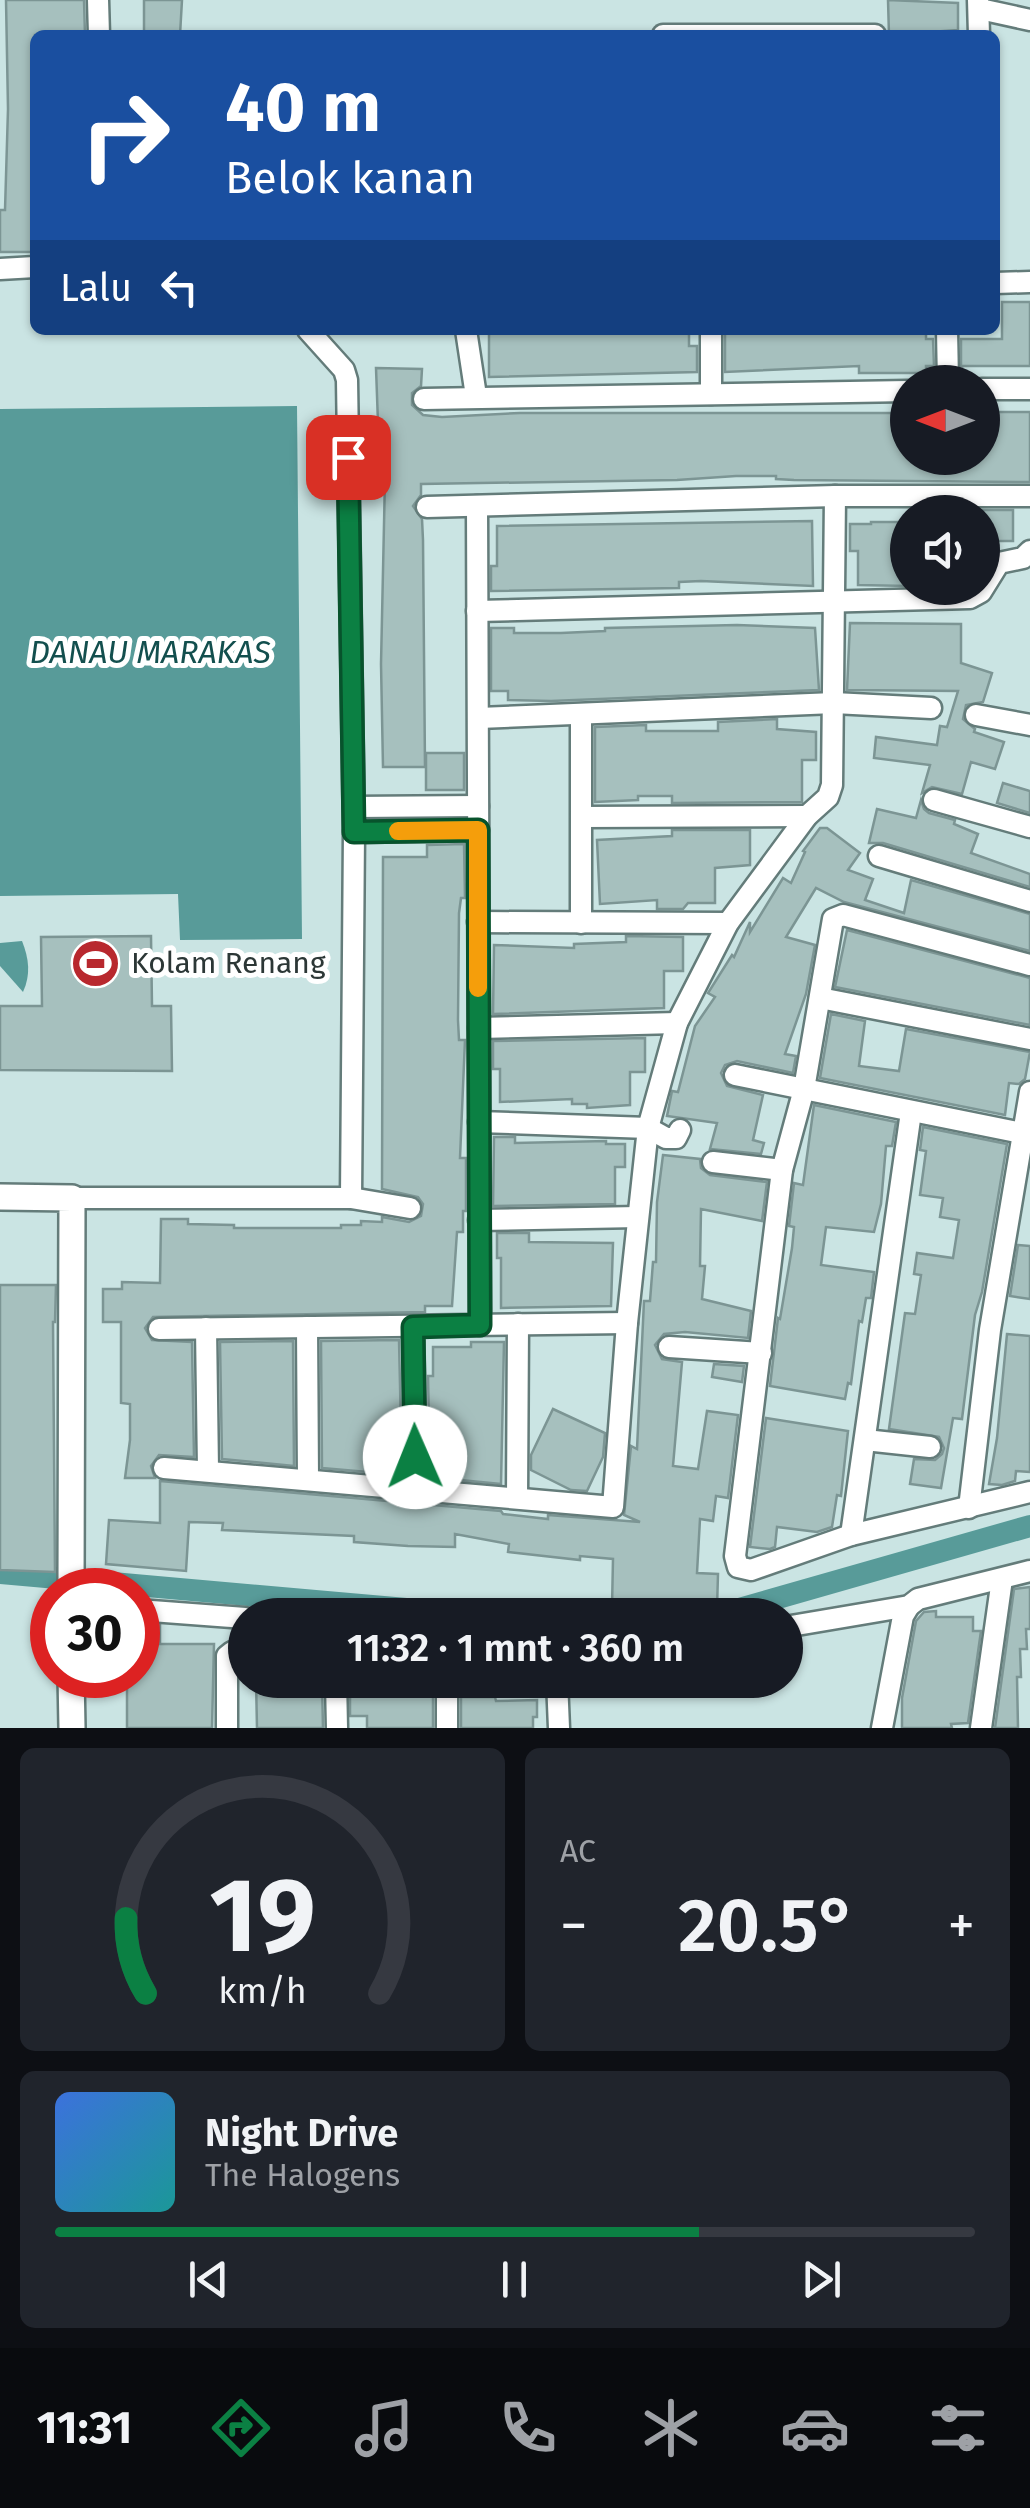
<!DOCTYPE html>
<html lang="id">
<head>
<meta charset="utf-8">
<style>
	:root { --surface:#171b24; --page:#20242c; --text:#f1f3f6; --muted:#9ea1a6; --line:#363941; --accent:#0b8043 }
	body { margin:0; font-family:"Fira Sans",sans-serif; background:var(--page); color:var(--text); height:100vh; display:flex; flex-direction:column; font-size:38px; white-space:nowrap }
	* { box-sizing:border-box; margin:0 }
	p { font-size:32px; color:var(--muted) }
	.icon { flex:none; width:55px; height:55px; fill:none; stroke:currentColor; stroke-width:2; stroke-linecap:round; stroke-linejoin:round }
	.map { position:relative; height:1728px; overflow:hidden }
	.details { display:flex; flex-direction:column; gap:20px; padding:20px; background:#0d0f14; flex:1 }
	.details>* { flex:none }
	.top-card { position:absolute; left:30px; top:30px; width:970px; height:305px; border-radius:15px; box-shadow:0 2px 8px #0004; background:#1a4fa0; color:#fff; overflow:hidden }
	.needle { width:65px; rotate:270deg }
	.tools { position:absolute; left:890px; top:365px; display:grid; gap:20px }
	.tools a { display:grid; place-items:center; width:110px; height:110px; border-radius:50%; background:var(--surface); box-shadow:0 2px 8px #0004; font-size:50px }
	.speed { position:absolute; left:30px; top:1568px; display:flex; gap:20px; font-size:50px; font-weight:700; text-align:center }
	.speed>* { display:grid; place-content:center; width:130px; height:130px; border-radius:50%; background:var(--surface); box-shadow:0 2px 8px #0004; line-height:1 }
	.speed .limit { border:15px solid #d22; background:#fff; color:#111 }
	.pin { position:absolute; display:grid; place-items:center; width:85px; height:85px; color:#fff; margin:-42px; border-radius:20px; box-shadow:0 5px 15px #0006 }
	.me { position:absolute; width:110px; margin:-55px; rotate:359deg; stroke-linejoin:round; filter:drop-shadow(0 0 8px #0008) }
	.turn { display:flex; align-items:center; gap:35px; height:210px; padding:0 30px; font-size:45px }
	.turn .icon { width:130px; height:130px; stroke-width:2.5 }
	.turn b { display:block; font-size:70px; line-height:85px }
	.then { display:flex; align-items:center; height:95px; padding:0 30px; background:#0003; gap:20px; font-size:38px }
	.big { font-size:75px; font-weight:600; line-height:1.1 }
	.details .widget { flex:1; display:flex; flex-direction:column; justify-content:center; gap:15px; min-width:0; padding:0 35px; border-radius:15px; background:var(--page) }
	.details .dial { align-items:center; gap:0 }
	.dial svg { height:260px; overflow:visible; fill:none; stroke:var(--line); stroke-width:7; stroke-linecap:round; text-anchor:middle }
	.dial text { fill:var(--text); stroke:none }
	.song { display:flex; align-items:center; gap:30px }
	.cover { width:120px; height:120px; border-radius:15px; background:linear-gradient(135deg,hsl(220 70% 55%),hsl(180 70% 35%)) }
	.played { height:10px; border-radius:5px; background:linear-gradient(90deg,var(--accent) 70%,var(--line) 70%) }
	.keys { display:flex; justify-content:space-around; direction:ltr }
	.heat { display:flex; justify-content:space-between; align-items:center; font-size:55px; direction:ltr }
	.details .tiles { flex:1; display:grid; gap:20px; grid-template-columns:1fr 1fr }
	.widget:last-child { grid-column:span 2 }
	.trip { position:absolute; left:228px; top:1598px; width:575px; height:100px; border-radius:50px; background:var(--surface); box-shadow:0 2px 8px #0004; font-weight:600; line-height:100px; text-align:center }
	.dock { display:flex; height:160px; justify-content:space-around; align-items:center; background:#090b0e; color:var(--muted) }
	.dock .icon { width:70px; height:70px }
	.dock .on { color:var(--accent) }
	.dock b { font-size:45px; color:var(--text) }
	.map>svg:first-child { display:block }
</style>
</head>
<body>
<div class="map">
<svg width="1030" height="1728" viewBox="0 0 1030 1728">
	<rect width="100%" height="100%" fill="#cae4e3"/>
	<!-- water -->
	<g fill="#589b99">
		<path d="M297 406 302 939 180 940 178 894 0 896V409Z"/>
		<path d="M22 941C29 959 31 974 23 992L0 966V943Z"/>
	</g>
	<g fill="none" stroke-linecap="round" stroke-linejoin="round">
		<!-- canal -->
		<g stroke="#589b99" stroke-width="22">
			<path d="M0 1573 474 1615"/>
			<path d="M718 1615 1030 1526"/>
		</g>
	</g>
	<!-- building -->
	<g fill="#a6c0be" stroke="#7c9594" stroke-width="2.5">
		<path d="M6 0H84L85 35H35V252H0V210H5L8 109Z"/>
		<path d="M144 0H182L180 35H144Z"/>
		<path d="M888 0 958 3V30L889 35Z"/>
		<path d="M1002 302H1030V366H961V339H1002Z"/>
		<path d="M489 330H689V346H697V372L489 377Z"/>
		<path d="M725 330 926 332V339H933L934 366H926V373H859V366L725 372Z"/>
		<path d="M376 368 422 369 421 386 412 393V405L423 415 442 417 520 413H908V458H982V412H1030V482L794 480 776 479V476H736L677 480 421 484V495L413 506 422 519 423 540 425 767H383L381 664 385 478H380Z"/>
		<rect x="982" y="510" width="31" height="31"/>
		<path d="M812 521 813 586 701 581 679 582V588L491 591V566H497V526Z"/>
		<path d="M871 522H905L908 586 858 585V551H850V524H871Z"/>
		<path d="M850 623 961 624V663L992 673 983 702 966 705 963 719 975 729 974 732 1004 742 995 769 971 762 962 794 932 787 922 793 930 765 874 758 876 737 937 745 940 726 947 727 958 691 847 690Z"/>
		<path d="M737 625 815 628 819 690 551 701 508 700V691H491V628H514V633H561L605 631V628Z"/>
		<path d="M777 719V729L816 732V760H802V802L672 803V796H638V800L595 802V727L646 725V731H718V722Z"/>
		<rect x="426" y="753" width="38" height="37"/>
		<path d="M1003 783 1030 791V813L997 803Z"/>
		<path d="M921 800 924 809 929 813 955 820 954 824 978 834 971 853 1030 874V887L883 843H869L877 809 916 818Z"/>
		<path d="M820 828H827L860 853 848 870 873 879 865 900 904 913 911 880 1030 914V951L844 902 816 888 786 937 815 945 806 994 785 1054 796 1056 793 1073 737 1061 725 1065 721 1073 727 1086 763 1095 753 1140 764 1143 761 1154 710 1149 717 1123 667 1116 672 1091 678 1092 695 1026 715 997 708 993 732 955 734 957 750 922V932L783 878 791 883 805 852 803 851Z"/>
		<path d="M672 830H750V865L715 868V903H688L683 909H657V900L600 904 597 840 672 836Z"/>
		<path d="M464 844 465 898H461L459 913 458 1020 459 1040H465L460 1158H466V1211H463V1232H457L452 1306H425V1312L153 1317 145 1328 152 1340 192 1342 194 1457 159 1455 151 1466 155 1478H125L130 1440V1404L121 1403V1322H103V1289H122V1282L160 1283 161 1219H188V1224L234 1225V1228H341V1225H361V1221L382 1222V1217L409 1222 421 1216 423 1204 418 1197 382 1189 383 857H427V845Z"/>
		<path d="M847 930 1030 978V1025L835 987Z"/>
		<path d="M151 936 152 1006H171L172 1071 0 1070V1006H42L41 937Z"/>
		<path d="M626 936 683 937V971H664V1008L493 1014 494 945 574 948V944L626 942Z"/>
		<path d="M831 1014 865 1021 859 1066 899 1071 906 1029 1030 1052 1025 1079 1019 1084 1009 1083 1005 1115 820 1078Z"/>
		<path d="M645 1038V1072H630V1105L587 1108V1104H572V1099L500 1102V1069H493V1041Z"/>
		<path d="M814 1105 896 1122 892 1146H886L881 1204 874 1232 826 1227 821 1265 874 1272 871 1298H866L862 1322 859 1321 851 1384 848 1383 845 1399 770 1386 778 1318 780 1319 792 1248 794 1227 789 1226 794 1183 803 1185Z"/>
		<path d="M923 1127 1007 1144 982 1292 975 1315 962 1419 953 1418 941 1488 910 1484 914 1459 935 1460 942 1454 944 1448 939 1437 889 1429 905 1313 915 1314 921 1275 914 1274 917 1253 953 1258 959 1220 940 1217 943 1198 920 1195 926 1151 920 1150Z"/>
		<path d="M494 1137H515V1143L606 1141V1144H625V1167H615V1204L493 1206Z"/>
		<path d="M663 1155 700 1159 701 1168 710 1175 767 1182 762 1221 701 1209 700 1266H705L702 1299 751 1311 748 1338 685 1332 664 1334 655 1345 662 1359 682 1362 673 1466 698 1469 707 1411 738 1415 728 1498 716 1496 713 1521 700 1519 697 1573 718 1574 717 1609 612 1607 613 1559 580 1556V1560L508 1552 509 1544 455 1534V1547L408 1546 354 1542V1536L222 1530 223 1523 189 1522 186 1571 106 1564 109 1520 160 1523V1481L501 1511 503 1514 548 1519V1515L640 1522 624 1515 631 1446 637 1449 644 1301H650L653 1262H656L657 1202Z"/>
		<path d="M497 1233H529V1242L613 1243 611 1306 501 1308V1258H497Z"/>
		<path d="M1018 1245 1030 1246V1299L1010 1296Z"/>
		<path d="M0 1285H56L55 1322H53L55 1572 0 1570Z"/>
		<path d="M1007 1334 1030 1336V1472L1016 1471 1015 1481 1002 1485 989 1484 997 1438Z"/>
		<path d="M399 1340 402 1475 322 1468 321 1341Z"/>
		<path d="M293 1341 294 1466 222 1459 220 1342Z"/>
		<path d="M471 1342H504L501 1484 430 1477 428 1376H433V1347H471Z"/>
		<path d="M714 1364 744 1366 742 1382 712 1377Z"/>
		<path d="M553 1409 605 1433 603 1457 587 1491 571 1490 531 1470V1455Z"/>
		<path d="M766 1418 848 1431 841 1496 837 1495 832 1527 817 1532 777 1527 775 1547 770 1549 750 1547Z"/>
		<path d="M1030 1587V1629H1026L1027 1649H1020L1021 1677H1017L1018 1728H995L1014 1589Z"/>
		<path d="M936 1611V1617H973V1631H981L968 1723 951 1724 952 1728H902V1698L916 1621 924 1612Z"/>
		<path d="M138 1624 160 1625V1644H214L212 1728H127V1675H138Z"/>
		<path d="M256 1680H322L323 1728H257Z"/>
		<path d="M408 1692H433V1728H367V1716H350V1695H408Z"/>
		<path d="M461 1697H495L496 1701 537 1700V1717H533V1728H461Z"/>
	</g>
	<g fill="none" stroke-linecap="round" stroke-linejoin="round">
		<defs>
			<g id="minor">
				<path d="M98 0 99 35"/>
				<path d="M978 0 979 35"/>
				<path d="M980 9 1030 20"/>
				<path d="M663 35H875"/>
				<path d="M0 269 35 267"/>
				<path d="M995 283 1030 282"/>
				<path d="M466 330 476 396"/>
				<path d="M711 330V394"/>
				<path d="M947 330 948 382"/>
				<path d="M982 389H1030"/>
				<path d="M424 399 908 391"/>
				<path d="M477 506 480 1325"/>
				<path d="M427 507 835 496H1030"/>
				<path d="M477 611 970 598 981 592 999 563 1023 558 1030 551"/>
				<path d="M581 715V923"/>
				<path d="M976 715 1030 725"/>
				<path d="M479 718 834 703 931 708"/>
				<path d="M934 800 1030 827"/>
				<path d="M354 807 478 806"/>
				<path d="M582 817 807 816"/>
				<path d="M354 832 478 830"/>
				<path d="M879 856 1030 901"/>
				<path d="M478 922 728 923"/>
				<path d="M1030 965 843 915 833 919 804 1089 782 1170 735 1556 738 1567 751 1570 851 1535 1030 1492"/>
				<path d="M820 998 1030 1039"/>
				<path d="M479 1028 677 1023"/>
				<path d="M735 1075 1022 1133"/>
				<path d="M479 1122 648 1128 666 1138H676L680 1130"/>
				<path d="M713 1162 782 1170"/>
				<path d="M72 1198H351L354 832 347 380 344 370 308 330"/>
				<path d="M351 1198 410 1208"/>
				<path d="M479 1220 638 1217"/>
				<path d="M307 1327 308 1479"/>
				<path d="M413 1327 416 1490"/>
				<path d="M206 1328 208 1470"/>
				<path d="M159 1329 627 1323"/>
				<path d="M669 1347 761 1353"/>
				<path d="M865 1440 930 1447"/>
				<path d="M164 1468 613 1507 627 1323 648 1128 677 1023 728 923 807 816 828 797 832 785 835 496"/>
				<path d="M517 1498 518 1324"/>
				<path d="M969 1508 990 1330 1030 1092"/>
				<path d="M851 1535 911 1112"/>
				<path d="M138 1610 245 1618"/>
				<path d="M785 1627 909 1606 918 1599 1030 1571"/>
				<path d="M336 1680 337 1728"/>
				<path d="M557 1680 559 1728"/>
				<path d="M227 1728V1656L232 1652H245"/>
				<path d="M447 1728V1680"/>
				<path d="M882 1728 903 1616 909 1606"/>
				<path d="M981 1728 1002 1579"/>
			</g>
			<g id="tertiary">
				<path d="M0 1197 72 1198 71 1590"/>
				<path d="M71 1675 72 1728"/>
			</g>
		</defs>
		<!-- minor casing -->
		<use href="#minor" stroke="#647c7a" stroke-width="25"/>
		<!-- tertiary casing -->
		<use href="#tertiary" stroke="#647c7a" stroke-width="30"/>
		<!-- minor -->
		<use href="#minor" stroke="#fff" stroke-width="20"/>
		<!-- tertiary -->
		<use href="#tertiary" stroke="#fff" stroke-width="25"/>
	</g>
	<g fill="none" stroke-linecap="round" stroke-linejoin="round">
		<defs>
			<path id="route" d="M348 457 354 832 478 830 480 1325 413 1327 415 1457"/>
		</defs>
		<!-- route casing -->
		<use href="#route" stroke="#07532c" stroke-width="25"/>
		<!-- route -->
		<use href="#route" stroke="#0b8043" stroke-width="18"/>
		<!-- slow -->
		<path stroke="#f59e0b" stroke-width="18" d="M398 831 478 830V988"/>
	</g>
	<!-- icons -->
	<defs>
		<symbol id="stadium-disc" viewBox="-11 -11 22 22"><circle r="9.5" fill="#b8282e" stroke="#fff"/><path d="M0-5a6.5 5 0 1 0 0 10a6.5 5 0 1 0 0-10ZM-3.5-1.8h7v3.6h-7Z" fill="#fff"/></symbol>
	</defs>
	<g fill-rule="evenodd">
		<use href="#stadium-disc" x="68" y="936" width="55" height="55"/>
	</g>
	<g text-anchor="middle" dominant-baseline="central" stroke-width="10" stroke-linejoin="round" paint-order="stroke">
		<!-- poi labels -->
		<g font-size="30" fill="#2c3736" stroke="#fff" text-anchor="start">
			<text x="131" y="963">Kolam Renang</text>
		</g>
		<!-- water labels -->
		<g font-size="32" font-style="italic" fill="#134f4e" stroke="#fff">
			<text x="150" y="652">DANAU MARAKAS</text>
		</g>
	</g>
</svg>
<div class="tools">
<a><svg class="needle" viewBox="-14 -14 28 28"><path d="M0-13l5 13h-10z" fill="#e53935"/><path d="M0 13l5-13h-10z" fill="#9ea1a6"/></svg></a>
<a><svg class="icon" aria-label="sound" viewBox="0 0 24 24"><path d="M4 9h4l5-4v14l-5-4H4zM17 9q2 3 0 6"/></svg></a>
</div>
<div class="speed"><div class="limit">30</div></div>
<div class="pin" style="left:348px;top:457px;background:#d93025"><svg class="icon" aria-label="arrive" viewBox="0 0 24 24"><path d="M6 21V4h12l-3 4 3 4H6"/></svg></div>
<svg class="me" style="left:415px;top:1457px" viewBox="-20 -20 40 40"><circle r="19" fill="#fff"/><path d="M0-13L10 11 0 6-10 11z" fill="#0b8043"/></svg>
<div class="trip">11:32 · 1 mnt · 360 m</div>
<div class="top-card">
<div class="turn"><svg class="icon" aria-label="right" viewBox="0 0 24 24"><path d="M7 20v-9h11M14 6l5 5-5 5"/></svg><div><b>40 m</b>Belok kanan</div></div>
<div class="then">Lalu<svg class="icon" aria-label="left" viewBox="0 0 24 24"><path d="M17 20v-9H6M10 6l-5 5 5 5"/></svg></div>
</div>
</div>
<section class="details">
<div class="tiles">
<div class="widget dial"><svg viewBox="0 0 100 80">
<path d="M14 69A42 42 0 1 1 86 69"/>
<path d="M14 69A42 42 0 0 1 8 46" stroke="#0b8043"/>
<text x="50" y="56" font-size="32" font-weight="700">19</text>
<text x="50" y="72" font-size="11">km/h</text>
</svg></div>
<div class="widget"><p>AC</p>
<div class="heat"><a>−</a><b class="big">20.5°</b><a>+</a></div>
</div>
<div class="widget">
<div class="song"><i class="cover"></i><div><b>Night Drive</b><p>The Halogens</p></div></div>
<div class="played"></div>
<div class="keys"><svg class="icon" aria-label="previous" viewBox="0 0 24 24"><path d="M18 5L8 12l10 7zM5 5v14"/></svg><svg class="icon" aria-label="pause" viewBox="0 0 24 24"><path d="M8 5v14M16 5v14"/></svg><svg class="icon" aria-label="next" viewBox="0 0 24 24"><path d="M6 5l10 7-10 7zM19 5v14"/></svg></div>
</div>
</div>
</section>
<nav class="dock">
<b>11:31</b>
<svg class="icon on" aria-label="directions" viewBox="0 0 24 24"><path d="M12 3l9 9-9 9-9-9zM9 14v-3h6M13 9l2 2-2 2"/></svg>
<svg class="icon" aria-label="music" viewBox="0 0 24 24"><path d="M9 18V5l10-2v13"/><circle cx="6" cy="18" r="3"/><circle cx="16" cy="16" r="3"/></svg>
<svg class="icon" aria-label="phone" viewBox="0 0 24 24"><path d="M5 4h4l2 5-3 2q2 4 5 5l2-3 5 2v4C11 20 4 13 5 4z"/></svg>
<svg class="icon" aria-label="climate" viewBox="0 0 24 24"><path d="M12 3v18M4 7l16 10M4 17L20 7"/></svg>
<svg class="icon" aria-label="car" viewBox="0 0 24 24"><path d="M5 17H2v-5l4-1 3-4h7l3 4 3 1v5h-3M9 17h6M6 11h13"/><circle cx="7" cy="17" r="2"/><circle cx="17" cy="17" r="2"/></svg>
<svg class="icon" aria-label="filters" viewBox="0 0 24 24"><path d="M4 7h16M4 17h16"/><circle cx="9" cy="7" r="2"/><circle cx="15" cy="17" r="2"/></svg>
</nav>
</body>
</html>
